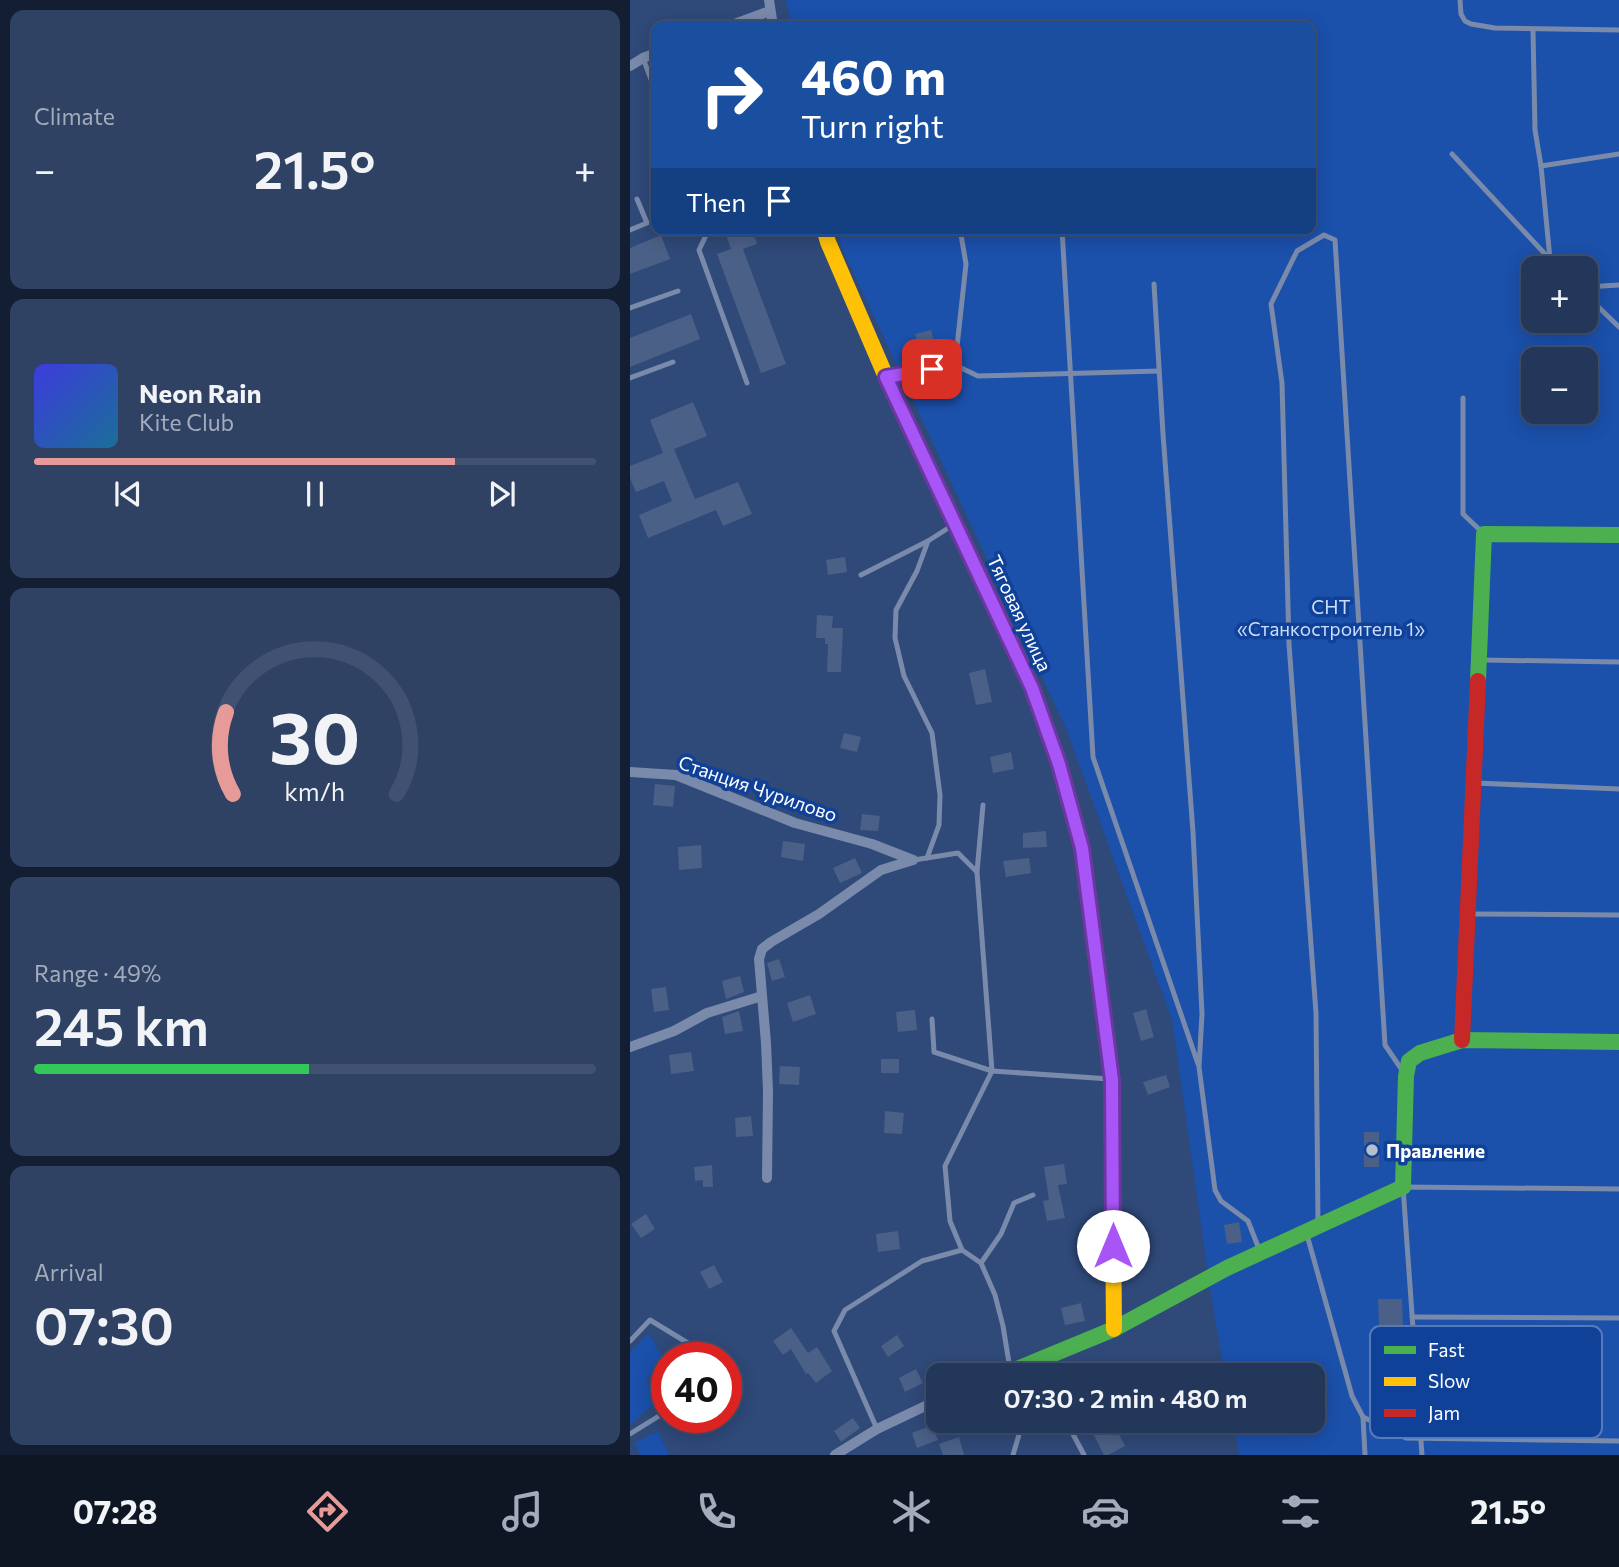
<!DOCTYPE html>
<html lang="en">
<head>
<meta charset="utf-8">
<style>
	:root { --surface:#23375b; --page:#2f4264; --text:#f1f3f6; --muted:#a3acbb; --line:#405171; --accent:#e69b98 }
	body { margin:0; font-family:Commissioner,sans-serif; background:var(--page); color:var(--text); height:100vh; display:flex; flex-direction:column; font-size:26px; white-space:nowrap }
	* { box-sizing:border-box; margin:0 }
	p { font-size:23px; color:var(--muted) }
	.icon { flex:none; width:38px; height:38px; fill:none; stroke:currentColor; stroke-width:2; stroke-linecap:round; stroke-linejoin:round }
	.map { position:relative; flex:1; overflow:hidden }
	.panel { display:flex; flex-direction:column; gap:10px; padding:10px; background:#131e32; width:630px }
	.panel>* { flex:none }
	.banner { position:absolute; left:21px; top:21px; width:665px; height:214px; border-radius:14px; box-shadow:0 4px 18px #0003,0 0 0 2px var(--line); background:#1a4fa0; color:#fff; overflow:hidden }
	.fabs { position:absolute; left:891px; top:256px; display:grid; gap:14px }
	.fabs a { display:grid; place-items:center; width:77px; height:77px; border-radius:14px; background:var(--surface); box-shadow:0 4px 18px #0003,0 0 0 2px var(--line); font-size:35px }
	.speed { position:absolute; left:21px; top:1342px; display:flex; gap:14px; font-size:35px; font-weight:700; text-align:center }
	.speed>* { display:grid; place-content:center; width:91px; height:91px; border-radius:50%; background:var(--surface); box-shadow:0 4px 18px #0003,0 0 0 2px var(--line); line-height:1 }
	.speed .limit { border:10px solid #d22; background:#fff; color:#111 }
	.pin { position:absolute; display:grid; place-items:center; width:60px; height:60px; color:#fff; margin:-30px; border-radius:14px; box-shadow:0 4px 10px #0006 }
	.me { position:absolute; width:77px; margin:-38px; rotate:0deg; stroke-linejoin:round; filter:drop-shadow(0 0 5px #0008) }
	.turn { display:flex; align-items:center; gap:24px; height:147px; padding:0 35px; font-size:32px }
	.turn .icon { width:91px; height:91px; stroke-width:2.5 }
	.turn b { display:block; font-size:49px; line-height:60px }
	.then { display:flex; align-items:center; height:66px; padding:0 35px; background:#0003; gap:14px; font-size:26px }
	.big { font-size:52px; font-weight:600; line-height:1.1 }
	.panel .widget { flex:1; display:flex; flex-direction:column; justify-content:center; gap:10px; min-width:0; padding:0 24px; border-radius:14px; background:var(--page) }
	.panel .dial { align-items:center; gap:0 }
	.dial svg { height:182px; overflow:visible; fill:none; stroke:var(--line); stroke-width:7; stroke-linecap:round; text-anchor:middle }
	.dial text { fill:var(--text); stroke:none }
	.song { display:flex; align-items:center; gap:21px }
	.cover { width:84px; height:84px; border-radius:10px; background:linear-gradient(135deg,hsl(240 70% 55%),hsl(200 70% 35%)) }
	.played { height:7px; border-radius:4px; background:linear-gradient(90deg,var(--accent) 75%,var(--line) 75%) }
	.keys { display:flex; justify-content:space-around; direction:ltr }
	.heat { display:flex; justify-content:space-between; align-items:center; font-size:38px; direction:ltr }
	.charge { height:10px; border-radius:5px; background:linear-gradient(90deg,#34c759 49%,var(--line) 0) }
	.trip { position:absolute; left:296px; top:1363px; width:399px; height:70px; border-radius:14px; background:var(--surface); box-shadow:0 4px 18px #0003,0 0 0 2px var(--line); font-weight:600; line-height:70px; text-align:center }
	.dock { display:flex; height:112px; justify-content:space-around; align-items:center; background:#0e1624; color:var(--muted) }
	.dock .icon { width:49px; height:49px }
	.dock .selected { color:var(--accent) }
	.dock b { font-size:32px; color:var(--text) }
	main { display:flex; flex:1; min-height:0 }
	.map>svg:first-child { display:block }
</style>
</head>
<body>
<main>
<section class="panel">
<div class="widget"><p>Climate</p>
<div class="heat"><a>−</a><b class="big">21.5°</b><a>+</a></div>
</div>
<div class="widget">
<div class="song"><i class="cover"></i><div><b>Neon Rain</b><p>Kite Club</p></div></div>
<div class="played"></div>
<div class="keys"><svg class="icon" aria-label="previous" viewBox="0 0 24 24"><path d="M18 5L8 12l10 7zM5 5v14"/></svg><svg class="icon" aria-label="pause" viewBox="0 0 24 24"><path d="M8 5v14M16 5v14"/></svg><svg class="icon" aria-label="next" viewBox="0 0 24 24"><path d="M6 5l10 7-10 7zM19 5v14"/></svg></div>
</div>
<div class="widget dial"><svg viewBox="0 0 100 80">
<path d="M14 69A42 42 0 1 1 86 69"/>
<path d="M14 69A42 42 0 0 1 11 33" stroke="#e69b98"/>
<text x="50" y="56" font-size="32" font-weight="700">30</text>
<text x="50" y="72" font-size="11">km/h</text>
</svg></div>
<div class="widget"><p>Range · 49%</p><b class="big">245 km</b><div class="charge"></div></div>
<div class="widget"><p>Arrival</p><b class="big">07:30</b></div>
</section>
<div class="map">
<svg width="989" height="1455" viewBox="0 0 989 1455">
	<rect width="100%" height="100%" fill="#2f4979"/>
	<!-- green -->
	<g fill="#1b50ab" fill-rule="evenodd">
		<path d="M156 0H989V1455H609L603 1421H682V1376L595 1375 581 1295 542 1020 436 728 211 246 208 229H681V26H162ZM903 268H956V320H903ZM903 359H956V411H903Z"/>
		<path d="M19 1333 33 1359 16 1381 26 1402 0 1425V1352Z"/>
		<path d="M28 1431 39 1455H11L4 1443Z"/>
	</g>
	<!-- building -->
	<g fill="#4a6086">
		<path d="M94 229H122L127 244 113 249 156 364 131 373 87 254 101 249Z"/>
		<path d="M31 235 40 259 0 274V248Z"/>
		<path d="M61 314 70 339 0 367V338Z"/>
		<path d="M301 330 306 349 291 354 285 334Z"/>
		<path d="M63 402 77 436 44 449 65 499 108 482 122 514 93 526 86 510 18 538 9 515 42 501 34 481 6 492 0 478V466L33 453 20 420Z"/>
		<path d="M215 557 217 572 198 575 196 560Z"/>
		<path d="M187 615 203 616 202 628H213L211 672H197L198 644H195V638H186Z"/>
		<path d="M355 669 362 702 346 705 339 673Z"/>
		<path d="M214 733 231 737 227 752 210 748Z"/>
		<path d="M381 752 384 769 363 773 360 757Z"/>
		<path d="M25 784 45 786 43 807 23 805Z"/>
		<path d="M232 814 250 816 248 831 230 830Z"/>
		<path d="M416 831 417 847 393 848V833Z"/>
		<path d="M153 841 175 844 173 861 151 857Z"/>
		<path d="M71 845 72 868 49 870 48 847Z"/>
		<path d="M225 858 232 873 210 883 203 868Z"/>
		<path d="M399 858 401 873 376 877 373 861Z"/>
		<path d="M149 959 155 977 142 981 137 963Z"/>
		<path d="M110 976 114 992 96 999 92 981Z"/>
		<path d="M36 987 39 1010 24 1012 21 989Z"/>
		<path d="M180 995 186 1014 163 1022 157 1003Z"/>
		<path d="M516 1009 524 1037 511 1041 503 1013Z"/>
		<path d="M285 1010 287 1030 268 1032 266 1012Z"/>
		<path d="M109 1011 113 1031 95 1034 92 1017Z"/>
		<path d="M61 1052 64 1071 41 1074 39 1055Z"/>
		<rect x="251" y="1059" width="18" height="14"/>
		<path d="M150 1066 170 1067 169 1085 149 1084Z"/>
		<path d="M536 1075 540 1087 518 1095 513 1082Z"/>
		<path d="M255 1111 274 1113 272 1134 254 1133Z"/>
		<path d="M121 1116 123 1136 106 1137 105 1118Z"/>
		<rect x="734" y="1132" width="15" height="35"/>
		<path d="M434 1164 437 1184 428 1185 435 1218 417 1221 413 1201 419 1200 414 1167Z"/>
		<path d="M82 1165 83 1187H73V1180L65 1181 64 1167Z"/>
		<path d="M16 1214 25 1229 11 1238 1 1224Z"/>
		<path d="M609 1222 612 1242 597 1244 594 1225Z"/>
		<path d="M268 1231 270 1249 248 1252 246 1234Z"/>
		<path d="M465 1248 466 1268 453 1269 452 1249Z"/>
		<path d="M84 1265 93 1282 79 1289 70 1272Z"/>
		<path d="M748 1299H772L776 1406H752Z"/>
		<path d="M451 1303 455 1321 435 1325 431 1308Z"/>
		<path d="M161 1328 178 1353 187 1347 202 1371 186 1383 178 1373 176 1374 161 1349 153 1355 143 1341Z"/>
		<path d="M267 1335 274 1346 258 1357 251 1346Z"/>
		<path d="M286 1369 293 1383 275 1392 269 1378Z"/>
		<path d="M223 1418 230 1428 211 1442 204 1431Z"/>
		<path d="M465 1421H482L495 1446 478 1455H474L458 1424Z"/>
		<path d="M302 1425 308 1440 287 1448 282 1433Z"/>
		<path d="M329 1437 334 1455H313L309 1444Z"/>
	</g>
	<g fill="none" stroke-linecap="round" stroke-linejoin="round">
		<!-- lane -->
		<g stroke="#7a8aab" stroke-width="5">
			<path d="M830 0 831 14 835 21 841 24 865 28 989 30"/>
			<path d="M903 30 905 130 911 166"/>
			<path d="M13 58 26 93"/>
			<path d="M822 154 928 268"/>
			<path d="M79 229 69 250 117 383"/>
			<path d="M432 229 463 757 568 1064"/>
			<path d="M0 230 17 223 7 199"/>
			<path d="M920 259 911 166 989 154"/>
			<path d="M524 284 533 434 563 832 572 1014 569 1067 585 1190 591 1201 618 1221 629 1249"/>
			<path d="M956 287 989 285"/>
			<path d="M956 295 989 327"/>
			<path d="M0 308 48 291"/>
			<path d="M325 365 336 264 330 229"/>
			<path d="M259 376 325 365 348 376 529 371"/>
			<path d="M0 378 43 362"/>
			<path d="M833 398V514L852 532"/>
			<path d="M231 575 298 541"/>
			<path d="M852 660 989 662"/>
			<path d="M845 783 989 789"/>
			<path d="M297 858 309 825 310 795 302 733 274 676 265 638 266 610 287 571 298 541 323 525"/>
			<path d="M284 860 328 853 347 872 362 1071 304 1052 302 1019"/>
			<path d="M347 872 353 805"/>
			<path d="M841 914 989 915"/>
			<path d="M688 1223 686 1013 659 644 652 383 641 304 667 251 694 235 705 240 755 1045 774 1073"/>
			<path d="M677 1235 722 1396 733 1417 776 1438 989 1441"/>
			<path d="M351 1263 371 1234 384 1203 403 1195"/>
			<path d="M782 1317 989 1318"/>
			<path d="M0 1341 20 1320 71 1351"/>
			<path d="M380 1369 373 1326 365 1295 351 1263 332 1250 320 1221 315 1166 362 1071 480 1079"/>
			<path d="M408 1376 413 1362"/>
			<path d="M733 1417 735 1455"/>
			<path d="M436 1421 454 1455"/>
			<path d="M247 1429 204 1331 215 1310 292 1261 332 1250"/>
			<path d="M0 1434 37 1411"/>
			<path d="M383 1455 393 1421"/>
			<path d="M792 1455 773 1187 989 1189"/>
		</g>
		<!-- street -->
		<g stroke="#7a8aab" stroke-width="10">
			<path d="M139 0 143 26"/>
			<path d="M99 26 140 11"/>
			<path d="M0 66 13 58 26 53"/>
			<path d="M0 772 46 775 165 823 242 844 283 860"/>
			<path d="M0 1047 44 1031 77 1013 132 996"/>
			<path d="M137 1178 138 1091 136 1043 129 959 132 949 141 942 189 914 251 870 283 860"/>
			<path d="M205 1455 247 1429 308 1400"/>
		</g>
		<!-- fast -->
		<g stroke="#4caf50" stroke-width="16">
			<path d="M303 478 402 688 429 764 452 848 482 1080 483 1209"/>
			<path d="M848 681 854 534 989 535"/>
			<path d="M370 1376 484 1329 597 1268 773 1187 776 1076 779 1061 790 1053 832 1040 989 1042"/>
		</g>
		<!-- slow -->
		<g stroke="#ffc107" stroke-width="16">
			<path d="M194 229 198 242 256 377 303 478"/>
			<path d="M483 1209 484 1329"/>
		</g>
		<!-- jam -->
		<path stroke="#c62828" stroke-width="16" d="M832 1040 848 681"/>
	</g>
	<g fill="none" stroke-linecap="round" stroke-linejoin="round">
		<defs>
			<path id="route" d="M302 369 256 377 402 688 429 764 452 848 482 1080 483 1246"/>
		</defs>
		<!-- route casing -->
		<use href="#route" stroke="#6d37a1" stroke-width="18"/>
		<!-- route -->
		<use href="#route" stroke="#a855f7" stroke-width="12"/>
	</g>
	<!-- markers -->
	<circle fill="#b6bfd0" stroke="#104198" stroke-width="2.5" cx="742" cy="1150" r="7"/>
	<g text-anchor="middle" dominant-baseline="central" stroke-width="7" stroke-linejoin="round" paint-order="stroke">
		<!-- park labels -->
		<g font-size="19" fill="#caddfe" stroke="#104198">
			<text x="701" y="606">СНТ<tspan x="701" dy="22">«Станкостроитель 1»</tspan></text>
		</g>
		<!-- street labels -->
		<g font-size="19" fill="#fff" stroke="#104198">
			<text transform="translate(390 613) rotate(65)">Тяговая улица</text>
			<text transform="translate(128 788) rotate(19)">Станция Чурилово</text>
		</g>
		<!-- poi labels -->
		<g font-size="19" font-weight="bold" fill="#fff" stroke="#104198" text-anchor="start">
			<text x="756" y="1150">Правление</text>
		</g>
	</g>
	<!-- legend -->
	<rect x="740" y="1326" width="232" height="112" rx="10" fill="#104198" stroke="#587ab7" stroke-width="2"/>
	<rect x="754" y="1346" width="32" height="8" fill="#4caf50"/>
	<rect x="754" y="1377" width="32" height="9" fill="#ffc107"/>
	<rect x="754" y="1409" width="32" height="8" fill="#c62828"/>
	<g font-size="19" fill="#fff">
		<text x="798" y="1357">Fast</text>
		<text x="798" y="1388">Slow</text>
		<text x="798" y="1420">Jam</text>
	</g>
</svg>
<div class="fabs">
<a>+</a>
<a>−</a>
</div>
<div class="speed"><div class="limit">40</div></div>
<div class="pin" style="left:302px;top:369px;background:#d93025"><svg class="icon" aria-label="arrive" viewBox="0 0 24 24"><path d="M6 21V4h12l-3 4 3 4H6"/></svg></div>
<svg class="me" style="left:483px;top:1246px" viewBox="-20 -20 40 40"><circle r="19" fill="#fff"/><path d="M0-13L10 11 0 6-10 11z" fill="#a855f7"/></svg>
<div class="trip">07:30 · 2 min · 480 m</div>
<div class="banner">
<div class="turn"><svg class="icon" aria-label="right" viewBox="0 0 24 24"><path d="M7 20v-9h11M14 6l5 5-5 5"/></svg><div><b>460 m</b>Turn right</div></div>
<div class="then">Then<svg class="icon" aria-label="arrive" viewBox="0 0 24 24"><path d="M6 21V4h12l-3 4 3 4H6"/></svg></div>
</div>
</div>
</main>
<nav class="dock">
<b>07:28</b>
<svg class="icon selected" aria-label="directions" viewBox="0 0 24 24"><path d="M12 3l9 9-9 9-9-9zM9 14v-3h6M13 9l2 2-2 2"/></svg>
<svg class="icon" aria-label="music" viewBox="0 0 24 24"><path d="M9 18V5l10-2v13"/><circle cx="6" cy="18" r="3"/><circle cx="16" cy="16" r="3"/></svg>
<svg class="icon" aria-label="phone" viewBox="0 0 24 24"><path d="M5 4h4l2 5-3 2q2 4 5 5l2-3 5 2v4C11 20 4 13 5 4z"/></svg>
<svg class="icon" aria-label="climate" viewBox="0 0 24 24"><path d="M12 3v18M4 7l16 10M4 17L20 7"/></svg>
<svg class="icon" aria-label="car" viewBox="0 0 24 24"><path d="M5 17H2v-5l4-1 3-4h7l3 4 3 1v5h-3M9 17h6M6 11h13"/><circle cx="7" cy="17" r="2"/><circle cx="17" cy="17" r="2"/></svg>
<svg class="icon" aria-label="filters" viewBox="0 0 24 24"><path d="M4 7h16M4 17h16"/><circle cx="9" cy="7" r="2"/><circle cx="15" cy="17" r="2"/></svg>
<b>21.5°</b>
</nav>
</body>
</html>
